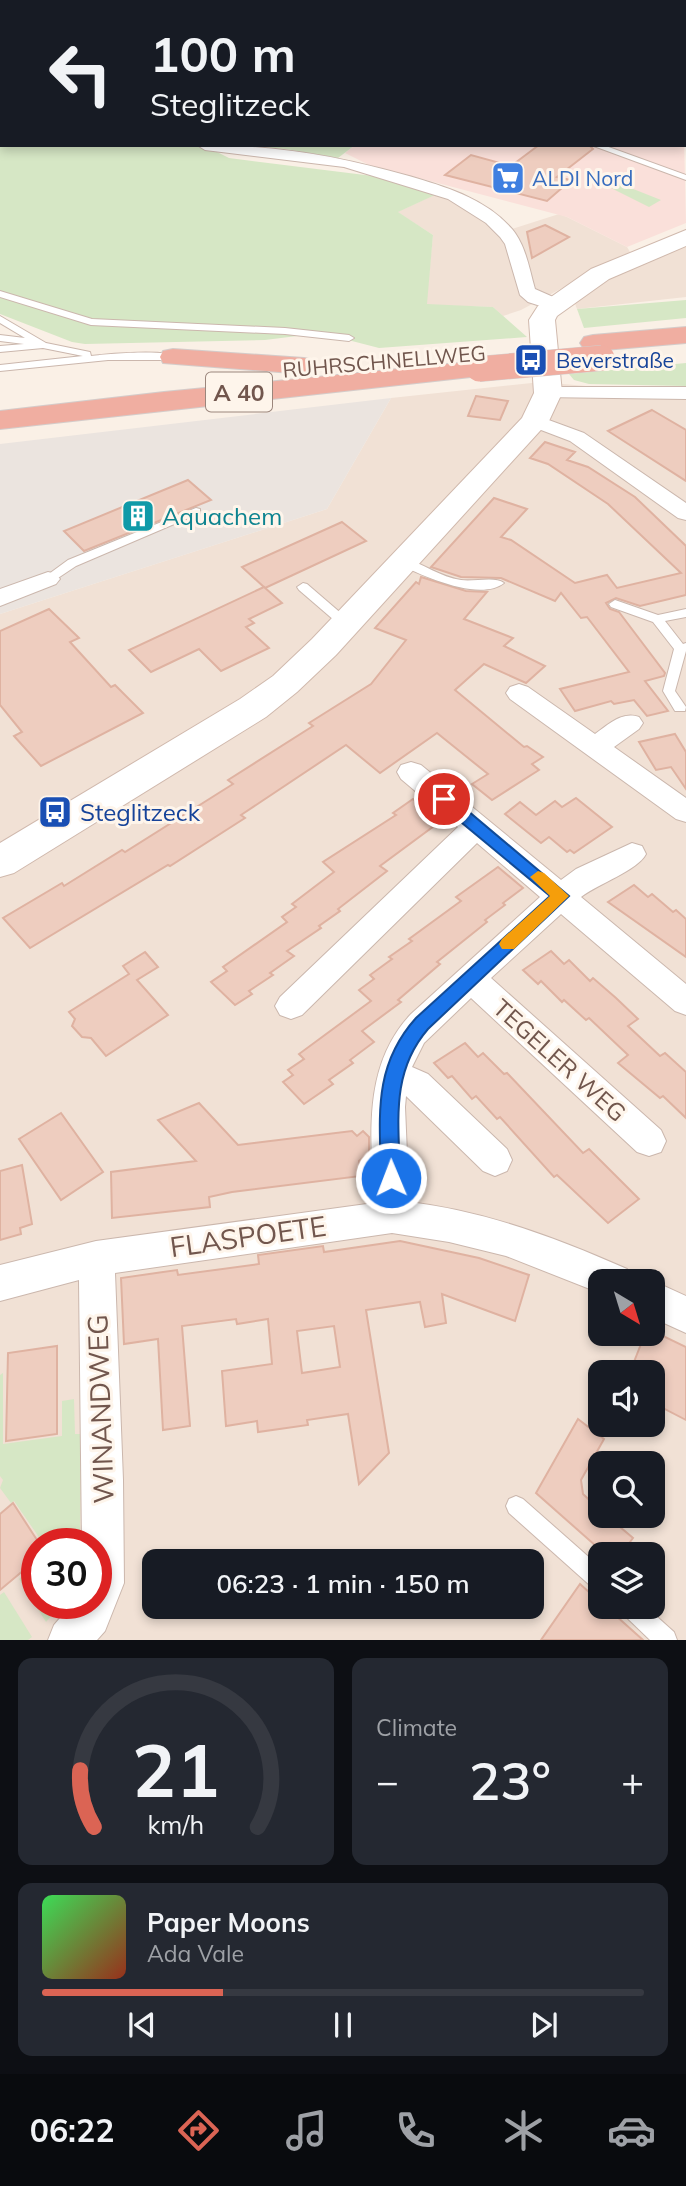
<!DOCTYPE html>
<html lang="en">
<head>
<meta charset="utf-8">
<style>
	:root { --surface:#171b24; --page:#242831; --text:#f1f3f6; --muted:#9ea1a6; --line:#363941; --accent:#db6454 }
	body { margin:0; font-family:Mulish,sans-serif; background:var(--page); color:var(--text); height:100vh; display:flex; flex-direction:column; font-size:26px; white-space:nowrap }
	* { box-sizing:border-box; margin:0 }
	p { font-size:23px; color:var(--muted) }
	.icon { flex:none; width:38px; height:38px; fill:none; stroke:currentColor; stroke-width:2; stroke-linecap:round; stroke-linejoin:round }
	.map { position:relative; height:1640px; overflow:hidden }
	.panel { display:flex; flex-direction:column; gap:18px; padding:18px; background:#0d0f14; flex:1 }
	.panel>* { flex:none }
	.hud { position:absolute; left:0px; top:0px; width:686px; height:147px; box-shadow:0 4px 10px #0003; background:#171b24; color:var(--text); overflow:hidden }
	.needle { width:46px; rotate:142deg }
	.controls { position:absolute; left:588px; top:1269px; display:grid; gap:14px }
	.controls a { display:grid; place-items:center; width:77px; height:77px; border-radius:14px; background:var(--surface); box-shadow:0 4px 10px #0003; font-size:35px }
	.speed { position:absolute; left:21px; top:1528px; display:flex; gap:14px; font-size:35px; font-weight:700; text-align:center }
	.speed>* { display:grid; place-content:center; width:91px; height:91px; border-radius:50%; background:var(--surface); box-shadow:0 4px 10px #0003; line-height:1 }
	.speed .limit { border:10px solid #d22; background:#fff; color:#111 }
	.pin { position:absolute; display:grid; place-items:center; width:60px; height:60px; color:#fff; margin:-30px; border:4px solid #fff; border-radius:50%; box-shadow:0 2px 7px #0007 }
	.me { position:absolute; width:77px; margin:-38px; rotate:359deg; stroke-linejoin:round; filter:drop-shadow(0 0 5px #0008) }
	.turn { display:flex; align-items:center; gap:24px; height:147px; padding:0 35px; font-size:32px }
	.turn .icon { width:91px; height:91px; stroke-width:2.5 }
	.turn b { display:block; font-size:49px; line-height:60px }
	.big { font-size:52px; font-weight:600; line-height:1.1 }
	.panel .widget { flex:1; display:flex; flex-direction:column; justify-content:center; gap:10px; min-width:0; padding:0 24px; border-radius:14px; background:var(--page) }
	.panel .dial { align-items:center; gap:0 }
	.dial svg { height:182px; overflow:visible; fill:none; stroke:var(--line); stroke-width:7; stroke-linecap:round; text-anchor:middle }
	.dial text { fill:var(--text); stroke:none }
	.song { display:flex; align-items:center; gap:21px }
	.cover { width:84px; height:84px; border-radius:10px; background:linear-gradient(135deg,hsl(130 70% 55%),hsl(10 70% 35%)) }
	.played { height:7px; border-radius:4px; background:linear-gradient(90deg,var(--accent) 30%,var(--line) 30%) }
	.keys { display:flex; justify-content:space-around; direction:ltr }
	.heat { display:flex; justify-content:space-between; align-items:center; font-size:38px; direction:ltr }
	.panel .tiles { flex:1; display:grid; gap:18px; grid-template-columns:1fr 1fr }
	.widget:last-child { grid-column:span 2 }
	.trip { position:absolute; left:142px; top:1549px; width:402px; height:70px; border-radius:14px; background:var(--surface); box-shadow:0 4px 10px #0003; font-weight:600; line-height:70px; text-align:center }
	.tabs { display:flex; height:112px; justify-content:space-around; align-items:center; background:#090b0e; color:var(--muted) }
	.tabs .icon { width:49px; height:49px }
	.tabs .current { color:var(--accent) }
	.tabs b { font-size:32px; color:var(--text) }
	.map>svg:first-child { display:block }
</style>
</head>
<body>
<div class="map">
<svg width="686" height="1640" viewBox="0 0 686 1640">
	<rect width="100%" height="100%" fill="#faf0e6"/>
	<!-- residential -->
	<g fill="#f1e1d5" fill-rule="evenodd">
		<path d="M0 0H310L2 2 0 97Z"/>
		<path d="M441 192 512 229 559 214 567 217 627 247 630 252 521 310 503 316 493 307 426 305 433 235 397 212Z"/>
		<path d="M678 247H686V297L577 309 574 301 600 284 633 266Z"/>
		<path d="M541 382 686 395V1640H0V614L327 509 391 398ZM600 1281H653V1334H600ZM600 1372H653V1424H600ZM600 1463H653V1516H600ZM37 1544H96V1603H37ZM600 1554H653V1606H600ZM154 1561H532V1606H154Z"/>
	</g>
	<!-- commercial -->
	<path fill="#fae0da" d="M684 137 686 223 627 247 567 217 369 165 345 153 355 145H684Z"/>
	<!-- industrial -->
	<path fill="#ebe4df" d="M391 398 327 509 0 614V444Z"/>
	<!-- green -->
	<g fill="#d6e7c5">
		<path d="M310 0H592L597 2H307Z"/>
		<path d="M0 97 2 145H203L229 158 381 177 435 195 398 212 433 235 427 304 493 307 527 337 379 348 321 333 265 340 85 344 72 342 0 314Z"/>
		<path d="M236 145H355L338 158 286 149Z"/>
		<path d="M603 177 661 200 649 207 595 180Z"/>
		<path d="M686 300V318L584 328 577 309Z"/>
		<path d="M686 363V386L589 384 574 380 569 374Z"/>
		<path d="M3 1373V1444L62 1436V1401L74 1399 75 1434H81L80 1543H43L14 1501 11 1503 0 1488 3 1480 0 1476V1375Z"/>
		<path d="M37 1563V1603H62L46 1622 19 1579Z"/>
		<path d="M4 1592 32 1637 28 1640H0V1595Z"/>
	</g>
	<!-- building -->
	<g fill="#eecdbf" stroke="#dfb2a1" stroke-width="2" fill-rule="evenodd">
		<path d="M539 145H589L593 149 557 177 571 180 547 201 445 175 471 155 511 166Z"/>
		<path d="M545 225 569 237 532 258 527 232Z"/>
		<path d="M476 396 508 401 500 420 468 416Z"/>
		<path d="M652 410 686 430V481L608 431Z"/>
		<path d="M545 442 575 452 567 460 588 467 635 497 686 546V595L640 606 616 598 606 603 610 609 619 612 665 673 664 676 645 681 668 711 647 716 634 700 614 704 611 701 575 711 560 689 629 672 587 617 581 618 561 593 555 601 501 578 461 577 431 567 494 498 527 509 501 537 511 540 575 583 607 575 617 588 681 573 608 504 548 464 530 458Z"/>
		<path d="M188 480 211 500 84 551 64 531Z"/>
		<path d="M342 522 366 541 265 588 242 567Z"/>
		<path d="M421 577 466 591 487 592 464 619 513 638 504 646 545 666 526 683 484 664 455 690 524 747 527 746 543 757 532 764 539 770 492 800 472 784 488 774 437 733 380 773 346 745 241 815 245 818 170 866 168 865 30 948 3 918 62 883 64 886 122 850 125 852 233 784 228 780 313 726 309 723 371 684 406 640 375 628 416 582 419 584Z"/>
		<path d="M264 587 282 603 249 619 254 623 246 627 269 648 221 671 199 649 151 672 129 650Z"/>
		<path d="M49 609 79 638 70 642 111 687 115 685 143 713 41 766 14 736 22 732 0 705V631Z"/>
		<path d="M675 734 686 752V789L671 767 656 770 639 742Z"/>
		<path d="M576 798 612 827 574 853 570 850 567 852 549 837 541 843 505 814 520 802 536 815 555 801 562 807Z"/>
		<path d="M413 799 438 820 431 824 434 826 380 866 387 871 338 909 340 911 319 926 321 928 287 951 294 956 270 973 273 975 249 991 252 994 235 1005 211 982 227 971 223 967 287 922 282 917 296 907 292 904 334 872 323 862 396 815 393 813Z"/>
		<path d="M498 867 523 888 503 903 505 905 485 920 487 922 437 962 440 964 398 1000 401 1002 362 1031 374 1042 350 1060 353 1063 329 1080 333 1084 304 1104 283 1082 293 1075 288 1070 304 1059 299 1054 371 1001 359 990 374 979 370 975 392 959 389 957 412 941 409 939 461 901 456 897Z"/>
		<path d="M634 885 648 897 652 894 673 912 676 910 686 919V957L608 902Z"/>
		<path d="M551 951 564 964 569 960 590 981 593 978 616 998 638 1019 628 1026 660 1056 665 1053 686 1072V1118L663 1096 660 1098 618 1063 628 1055 589 1018 586 1020 564 1000 562 1002 541 981 538 984 523 970Z"/>
		<path d="M145 952 158 967 137 980 168 1015 106 1056 91 1038 82 1037 72 1026 75 1019 69 1012 129 974 123 966Z"/>
		<path d="M465 1043 478 1057 483 1053 504 1074 507 1073 583 1153 589 1149 639 1199 608 1223 557 1175 554 1177 500 1117 497 1119 476 1096 472 1099 452 1076 448 1078 434 1063Z"/>
		<path d="M199 1103 238 1145 352 1131 357 1136 363 1131 369 1137V1153L359 1161 361 1176 232 1192 209 1197 210 1207 112 1218 111 1172 196 1161 158 1120Z"/>
		<path d="M61 1113 103 1172 61 1200 19 1139Z"/>
		<path d="M22 1165 32 1224 20 1228 21 1234 0 1240V1171Z"/>
		<path d="M400 1241 479 1258 529 1275 515 1321 442 1294 446 1323 425 1327 420 1302 366 1310 389 1453 359 1484 348 1414 307 1420 308 1425 258 1432 257 1421 226 1426 222 1371 272 1364 268 1319 237 1324 236 1319 182 1326 190 1426 163 1430 158 1339 124 1344 121 1278 177 1270 178 1275 259 1264 258 1255 323 1246 324 1252ZM334 1326 340 1367 302 1373 297 1331Z"/>
		<path d="M645 1334H659L686 1347V1420L653 1403V1372H630Z"/>
		<path d="M57 1346V1434L6 1441 8 1353Z"/>
		<path d="M578 1419 604 1439 581 1480 583 1494 600 1510V1516H607L633 1538 621 1554H605L536 1493Z"/>
		<path d="M13 1503 37 1540V1559L0 1590V1514Z"/>
		<path d="M580 1584 600 1602V1606H605L643 1640H541Z"/>
	</g>
	<g fill="none" stroke-linecap="round" stroke-linejoin="round">
		<defs>
			<g id="lane">
				<path d="M617 0 629 2H619Z"/>
				<rect x="684" y="17" width="2" height="4"/>
				<path d="M684 41H686L684 46Z"/>
				<rect x="684" y="83" width="2" height="5"/>
				<rect x="684" y="119" width="2" height="5"/>
				<path d="M591 145H603L686 175V180Z"/>
				<path d="M0 291 92 319 285 328 349 335 354 338 349 341 285 334 91 325 0 297Z"/>
				<path d="M0 316 46 343 90 352 91 356C109 354 165 349 178 357L173 360H108L0 371V365L83 356 43 348 0 352V346L24 344 0 341V335L25 338 0 323Z"/>
				<path d="M196 508 200 509V513L76 566 52 582H44L42 579 68 560Z"/>
				<path d="M404 558C424 564 440 577 461 580 474 582 495 576 504 583 480 602 424 576 400 565V559Z"/>
				<path d="M303 583 307 584 350 621 352 624 350 627H342L299 590 297 587Z"/>
				<path d="M615 600 658 615 686 609V617L665 621 683 644 686 643V651L675 691 686 707 685 711H675L663 691 674 649 653 622 611 607 609 604Z"/>
				<path d="M516 1496 523 1499 600 1567V1591L593 1588 509 1513 506 1506 509 1499Z"/>
				<path d="M619 1606H645L674 1632 677 1640H650L622 1613Z"/>
			</g>
			<g id="street">
				<path d="M103 0H117L102 2Z"/>
				<path d="M293 0H308L292 2Z"/>
				<rect x="0" y="8" width="2" height="8"/>
				<rect x="0" y="92" width="2" height="8"/>
				<path d="M197 145C274 145 335 155 409 176 446 187 485 198 512 229 526 246 529 268 535 289L560 300 562 304 553 310 528 302 520 295 505 244 500 237 486 223 448 199 344 167 205 150Z"/>
				<path d="M548 387H686V399L541 397 538 393 541 389Z"/>
				<path d="M535 415 584 433 686 503V520L678 518 570 441 528 425 525 421 528 417Z"/>
				<path d="M48 572 56 574 60 579 56 584 0 606V589Z"/>
				<path d="M519 684 528 687 595 734C609 724 622 711 639 717L643 723 639 729 614 747 686 798V822L676 819 510 699 506 693 510 687Z"/>
				<path d="M411 762 421 765 561 880 576 869 632 843 642 846 646 854C638 870 598 884 581 897L686 984V1015L675 1011 561 914 491 978 661 1130 666 1141 661 1152 649 1156 637 1152 471 998 424 1043 412 1067 428 1074 507 1149 512 1160 507 1171 495 1176 483 1171 406 1096 405 1107 409 1202C485 1211 557 1238 627 1269L632 1281H600V1293L506 1256 449 1242 392 1233 115 1273 123 1480 124 1583 105 1631 97 1640H48L54 1625 73 1603H96V1544H82L79 1280 0 1301V1265L96 1241 374 1203C371 1136 362 1066 411 1014L540 897 477 843 302 1015 291 1019 280 1015 275 1006 280 997 458 827 401 779 397 772 401 765Z"/>
				<path d="M653 1281 686 1296V1333L653 1318Z"/>
			</g>
			<path id="secondary" d="M686 230V246L609 279 557 316 555 320 562 393 549 421 336 655 297 692 266 717 14 873 0 877V843L240 699 273 676 312 639 522 418 534 393 529 320 538 306 591 269Z"/>
			<g id="highway">
				<path d="M686 327V343L593 351 584 349 580 343 584 337 593 335Z"/>
				<path d="M173 349 304 358 314 360 318 366 314 372 304 374 163 363 160 357 163 351Z"/>
				<path d="M479 361 489 363 493 369 489 375 0 429V411L164 392Z"/>
			</g>
		</defs>
		<!-- lane casing -->
		<use href="#lane" stroke="#cbb7ad" stroke-width="2"/>
		<!-- street casing -->
		<use href="#street" stroke="#cbb7ad" stroke-width="2"/>
		<!-- secondary casing -->
		<use href="#secondary" stroke="#d0b9ad" stroke-width="2"/>
		<!-- highway casing -->
		<use href="#highway" stroke="#d4ccca" stroke-width="2"/>
		<!-- lane -->
		<use href="#lane" fill="#fff" fill-rule="evenodd"/>
		<!-- street -->
		<use href="#street" fill="#fff" fill-rule="evenodd"/>
		<!-- secondary -->
		<use href="#secondary" fill="#fff" fill-rule="evenodd"/>
		<!-- highway -->
		<use href="#highway" fill="#f0aea1" fill-rule="evenodd"/>
		<defs>
			<path id="highway-bridge" d="M479 369 602 358"/>
		</defs>
		<!-- highway-bridge casing -->
		<use href="#highway-bridge" stroke="#d4ccca" stroke-width="26" stroke-linecap="butt"/>
		<!-- highway-bridge -->
		<use href="#highway-bridge" stroke="#f0aea1" stroke-width="25"/>
	</g>
	<!-- route -->
	<path fill="#1a73e8" stroke="#114b97" stroke-width="2" d="M444 794 449 795 569 896 428 1029C390 1073 399 1123 400 1178L398 1185 391 1187 384 1185 381 1178C380 1118 372 1067 416 1018L550 896 438 803 436 799Z"/>
	<!-- slow -->
	<path fill="#f59e0b" d="M538 871 544 873 569 896 514 949H502L499 944 502 939 550 896 530 877Z"/>
	<!-- icons -->
	<defs>
		<symbol id="supermarket-square" viewBox="-11 -11 22 22"><rect x="-9" y="-9" width="18" height="18" rx="4" fill="#3f7fe0" stroke="#fef5eb"/><path d="M-6-5.5h2.5l.6 2H6L4.5 2H-2.5L-4.4-4H-6ZM-1.5 3.2a1.3 1.3 0 1 0 .1 0ZM3 3.2a1.3 1.3 0 1 0 .1 0Z" fill="#fff"/></symbol>
		<symbol id="bus-square" viewBox="-11 -11 22 22"><rect x="-9" y="-9" width="18" height="18" rx="4" fill="#1a4fb4" stroke="#fef5eb"/><path d="M-5-6H5V4H4V6H2V4H-2V6H-4V4H-5ZM-3.5-4V0h7V-4ZM-3.5 1.2v1.5H-2V1.2ZM2 1.2v1.5H3.5V1.2Z" fill="#fff"/></symbol>
		<symbol id="building-square" viewBox="-11 -11 22 22"><rect x="-9" y="-9" width="18" height="18" rx="4" fill="#0f9aa8" stroke="#fef5eb"/><path d="M-4-6H4V6H1V3H-1V6H-4ZM-2.5-4.3h1.7v1.8h-1.7ZM.8-4.3h1.7v1.8H.8ZM-2.5-1h1.7V.8h-1.7ZM.8-1h1.7V.8H.8Z" fill="#fff"/></symbol>
	</defs>
	<g fill-rule="evenodd">
		<use href="#supermarket-square" x="489" y="159" width="38" height="38"/>
		<use href="#bus-square" x="512" y="341" width="38" height="38"/>
		<use href="#building-square" x="119" y="497" width="38" height="38"/>
		<use href="#bus-square" x="36" y="793" width="38" height="38"/>
	</g>
	<g text-anchor="middle" dominant-baseline="central" stroke-width="6" stroke-linejoin="round" paint-order="stroke">
		<!-- far-shop labels -->
		<g font-size="21" fill="#366cbe" stroke="#fef5eb" text-anchor="start">
			<text x="532" y="178">ALDI Nord</text>
		</g>
		<!-- far-transit labels -->
		<g font-size="21" fill="#164399" stroke="#fef5eb" text-anchor="start">
			<text x="556" y="360">Beverstraße</text>
		</g>
		<!-- far-street labels -->
		<g font-size="21" fill="#71564d" stroke="#fef5eb">
			<text transform="translate(384 361) rotate(-5)">RUHRSCHNELLWEG</text>
		</g>
		<!-- shield labels -->
		<rect fill="#fef5eb" stroke="#9b867c" stroke-width="2" x="206" y="372.5" width="66" height="39" rx="5"/>
		<g font-size="23" font-weight="bold" fill="#71564d">
			<text x="239" y="392">A 40</text>
		</g>
		<!-- culture labels -->
		<g font-size="24" fill="#0d838f" stroke="#fef5eb" text-anchor="start">
			<text x="162" y="516">Aquachem</text>
		</g>
		<!-- transit labels -->
		<g font-size="24" fill="#164399" stroke="#fef5eb" text-anchor="start">
			<text x="80" y="812">Steglitzeck</text>
		</g>
		<!-- street labels -->
		<g font-size="24" fill="#71564d" stroke="#fef5eb">
			<text transform="translate(560 1060) rotate(42)">TEGELER WEG</text>
		</g>
		<!-- near-street labels -->
		<g font-size="28" fill="#71564d" stroke="#fef5eb">
			<text transform="translate(248 1236) rotate(-8)">FLASPOETE</text>
			<text transform="translate(100 1409) rotate(-92)">WINANDWEG</text>
		</g>
	</g>
</svg>
<div class="controls">
<a><svg class="needle" viewBox="-14 -14 28 28"><path d="M0-13l5 13h-10z" fill="#e53935"/><path d="M0 13l5-13h-10z" fill="#9ea1a6"/></svg></a>
<a><svg class="icon" aria-label="sound" viewBox="0 0 24 24"><path d="M4 9h4l5-4v14l-5-4H4zM17 9q2 3 0 6"/></svg></a>
<a><svg class="icon" aria-label="search" viewBox="0 0 24 24"><circle cx="10" cy="10" r="6"/><path d="M15 15l6 6"/></svg></a>
<a><svg class="icon" aria-label="layers" viewBox="0 0 24 24"><path d="M12 4l9 5-9 5-9-5zM3 14l9 5 9-5"/></svg></a>
</div>
<div class="speed"><div class="limit">30</div></div>
<div class="pin" style="left:444px;top:799px;background:#d93025"><svg class="icon" aria-label="arrive" viewBox="0 0 24 24"><path d="M6 21V4h12l-3 4 3 4H6"/></svg></div>
<svg class="me" style="left:391px;top:1178px" viewBox="-20 -20 40 40"><circle r="17" fill="#1a73e8" stroke="#fff" stroke-width="3"/><path d="M0-11L8 9 0 5-8 9z" fill="#fff"/></svg>
<div class="trip">06:23 · 1 min · 150 m</div>
<div class="hud">
<div class="turn"><svg class="icon" aria-label="left" viewBox="0 0 24 24"><path d="M17 20v-9H6M10 6l-5 5 5 5"/></svg><div><b>100 m</b>Steglitzeck</div></div>
</div>
</div>
<section class="panel">
<div class="tiles">
<div class="widget dial"><svg viewBox="0 0 100 80">
<path d="M14 69A42 42 0 1 1 86 69"/>
<path d="M14 69A42 42 0 0 1 8 44" stroke="#db6454"/>
<text x="50" y="56" font-size="32" font-weight="700">21</text>
<text x="50" y="72" font-size="11">km/h</text>
</svg></div>
<div class="widget"><p>Climate</p>
<div class="heat"><a>−</a><b class="big">23°</b><a>+</a></div>
</div>
<div class="widget">
<div class="song"><i class="cover"></i><div><b>Paper Moons</b><p>Ada Vale</p></div></div>
<div class="played"></div>
<div class="keys"><svg class="icon" aria-label="previous" viewBox="0 0 24 24"><path d="M18 5L8 12l10 7zM5 5v14"/></svg><svg class="icon" aria-label="pause" viewBox="0 0 24 24"><path d="M8 5v14M16 5v14"/></svg><svg class="icon" aria-label="next" viewBox="0 0 24 24"><path d="M6 5l10 7-10 7zM19 5v14"/></svg></div>
</div>
</div>
</section>
<nav class="tabs">
<b>06:22</b>
<svg class="icon current" aria-label="directions" viewBox="0 0 24 24"><path d="M12 3l9 9-9 9-9-9zM9 14v-3h6M13 9l2 2-2 2"/></svg>
<svg class="icon" aria-label="music" viewBox="0 0 24 24"><path d="M9 18V5l10-2v13"/><circle cx="6" cy="18" r="3"/><circle cx="16" cy="16" r="3"/></svg>
<svg class="icon" aria-label="phone" viewBox="0 0 24 24"><path d="M5 4h4l2 5-3 2q2 4 5 5l2-3 5 2v4C11 20 4 13 5 4z"/></svg>
<svg class="icon" aria-label="climate" viewBox="0 0 24 24"><path d="M12 3v18M4 7l16 10M4 17L20 7"/></svg>
<svg class="icon" aria-label="car" viewBox="0 0 24 24"><path d="M5 17H2v-5l4-1 3-4h7l3 4 3 1v5h-3M9 17h6M6 11h13"/><circle cx="7" cy="17" r="2"/><circle cx="17" cy="17" r="2"/></svg>
</nav>
</body>
</html>
